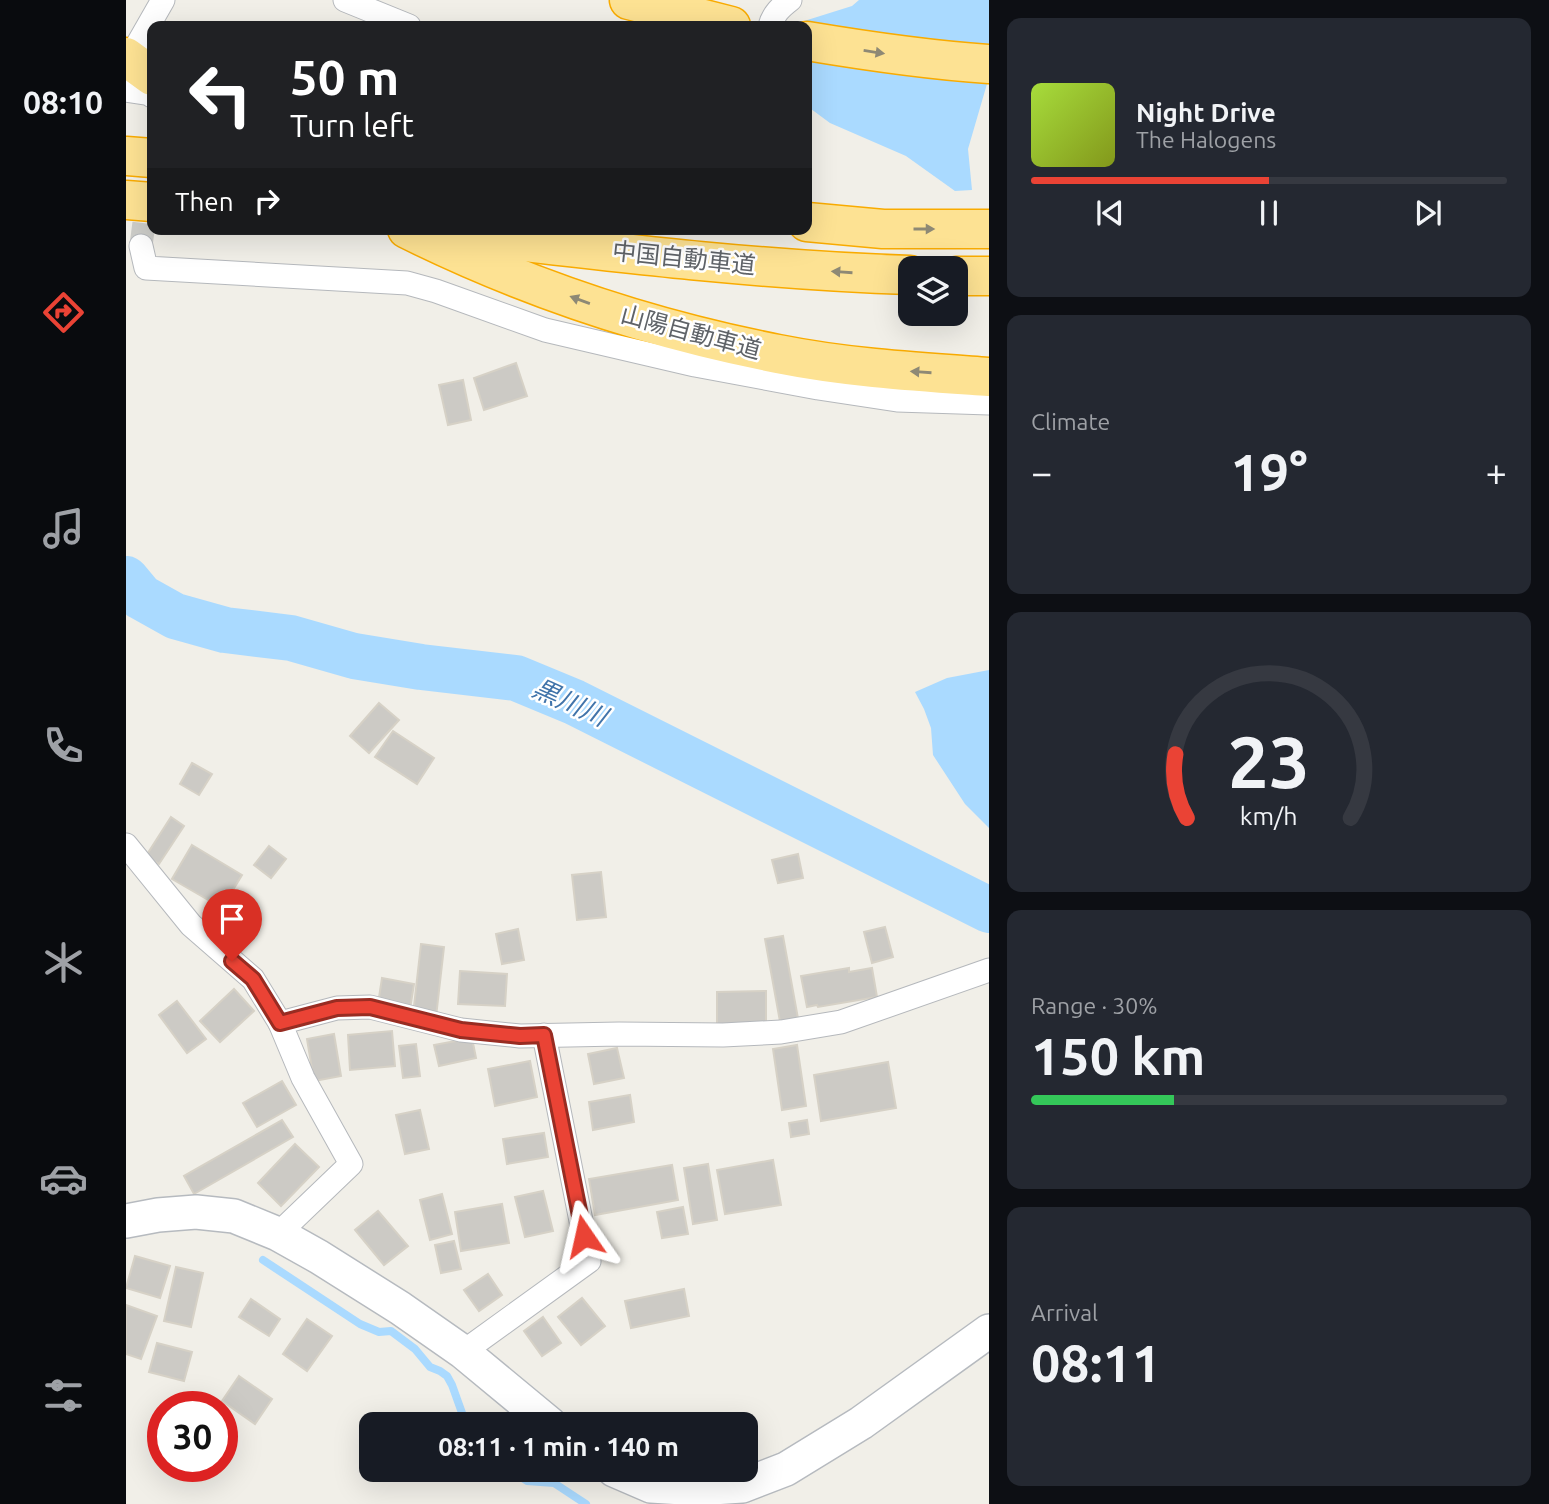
<!DOCTYPE html>
<html lang="en">
<head>
<meta charset="utf-8">
<style>
	:root { --surface:#171b24; --page:#242831; --text:#f1f3f6; --muted:#9ea1a6; --line:#363941; --accent:#ea4335 }
	body { margin:0; font-family:Ubuntu,"Noto Sans JP",sans-serif; background:var(--page); color:var(--text); height:100vh; display:flex; flex-direction:column; font-size:26px; white-space:nowrap }
	* { box-sizing:border-box; margin:0 }
	p { font-size:23px; color:var(--muted) }
	.icon { flex:none; width:38px; height:38px; fill:none; stroke:currentColor; stroke-width:2; stroke-linecap:round; stroke-linejoin:round }
	.map { position:relative; flex:1; overflow:hidden }
	.drawer { display:flex; flex-direction:column; gap:18px; padding:18px; background:#0d0f14; width:560px }
	.drawer>* { flex:none }
	.guide { position:absolute; left:21px; top:21px; width:665px; height:214px; border-radius:14px; box-shadow:0 7px 28px #0002; background:#202124; color:#fff; overflow:hidden }
	.tools { position:absolute; left:772px; top:256px; display:grid; gap:14px }
	.tools a { display:grid; place-items:center; width:70px; height:70px; border-radius:14px; background:var(--surface); box-shadow:0 7px 28px #0002; font-size:35px }
	.speed { position:absolute; left:21px; top:1391px; display:flex; gap:14px; font-size:35px; font-weight:700; text-align:center }
	.speed>* { display:grid; place-content:center; width:91px; height:91px; border-radius:50%; background:var(--surface); box-shadow:0 7px 28px #0002; line-height:1 }
	.speed .limit { border:10px solid #d22; background:#fff; color:#111 }
	.pin { position:absolute; display:grid; place-items:center; width:60px; height:60px; color:#fff; margin:-72px -30px; border-radius:50% 50% 50% 0; rotate:-45deg; box-shadow:0 0 7px #0007 }
	.pin .icon { rotate:45deg }
	.me { position:absolute; width:77px; margin:-38px; rotate:349deg; stroke-linejoin:round; filter:drop-shadow(0 0 5px #0008) }
	.turn { display:flex; align-items:center; gap:24px; height:147px; padding:0 28px; font-size:32px }
	.turn .icon { width:91px; height:91px; stroke-width:2.5 }
	.turn b { display:block; font-size:49px; line-height:60px }
	.then { display:flex; align-items:center; height:66px; padding:0 28px; background:#0003; gap:14px; font-size:26px }
	.big { font-size:52px; font-weight:600; line-height:1.1 }
	.drawer .card { flex:1; display:flex; flex-direction:column; justify-content:center; gap:10px; min-width:0; padding:0 24px; border-radius:14px; background:var(--page) }
	.drawer .dial { align-items:center; gap:0 }
	.dial svg { height:182px; overflow:visible; fill:none; stroke:var(--line); stroke-width:7; stroke-linecap:round; text-anchor:middle }
	.dial text { fill:var(--text); stroke:none }
	.song { display:flex; align-items:center; gap:21px }
	.cover { width:84px; height:84px; border-radius:10px; background:linear-gradient(135deg,hsl(80 70% 55%),hsl(70 70% 35%)) }
	.played { height:7px; border-radius:4px; background:linear-gradient(90deg,var(--accent) 50%,var(--line) 50%) }
	.keys { display:flex; justify-content:space-around; direction:ltr }
	.heat { display:flex; justify-content:space-between; align-items:center; font-size:38px; direction:ltr }
	.charge { height:10px; border-radius:5px; background:linear-gradient(90deg,#34c759 30%,var(--line) 0) }
	.trip { position:absolute; left:233px; top:1412px; width:399px; height:70px; border-radius:14px; background:var(--surface); box-shadow:0 7px 28px #0002; font-weight:600; line-height:70px; text-align:center }
	main { display:flex; flex:1; min-height:0 }
	.dock { display:flex; flex-direction:column; width:126px; justify-content:space-around; align-items:center; background:#090b0e; color:var(--muted) }
	.dock .icon { width:49px; height:49px }
	.dock .on { color:var(--accent) }
	.dock b { font-size:32px; color:var(--text) }
	.map>svg:first-child { display:block }
</style>
</head>
<body>
<main>
<nav class="dock">
<b>08:10</b>
<svg class="icon on" aria-label="directions" viewBox="0 0 24 24"><path d="M12 3l9 9-9 9-9-9zM9 14v-3h6M13 9l2 2-2 2"/></svg>
<svg class="icon" aria-label="music" viewBox="0 0 24 24"><path d="M9 18V5l10-2v13"/><circle cx="6" cy="18" r="3"/><circle cx="16" cy="16" r="3"/></svg>
<svg class="icon" aria-label="phone" viewBox="0 0 24 24"><path d="M5 4h4l2 5-3 2q2 4 5 5l2-3 5 2v4C11 20 4 13 5 4z"/></svg>
<svg class="icon" aria-label="climate" viewBox="0 0 24 24"><path d="M12 3v18M4 7l16 10M4 17L20 7"/></svg>
<svg class="icon" aria-label="car" viewBox="0 0 24 24"><path d="M5 17H2v-5l4-1 3-4h7l3 4 3 1v5h-3M9 17h6M6 11h13"/><circle cx="7" cy="17" r="2"/><circle cx="17" cy="17" r="2"/></svg>
<svg class="icon" aria-label="filters" viewBox="0 0 24 24"><path d="M4 7h16M4 17h16"/><circle cx="9" cy="7" r="2"/><circle cx="15" cy="17" r="2"/></svg>
</nav>
<div class="map">
<svg width="863" height="1504" viewBox="0 0 863 1504">
	<rect width="100%" height="100%" fill="#f1efe8"/>
	<!-- water -->
	<g fill="#aadaff">
		<path d="M733 0H863V77L842 149 846 190 829 191 780 156 704 123 681 106V26H673L675 22 726 6Z"/>
		<path d="M863 670V828L839 804 807 755 805 728 798 709 789 692 821 678Z"/>
	</g>
	<g fill="none" stroke-linecap="round" stroke-linejoin="round">
		<!-- stream -->
		<g stroke="#aadaff" stroke-width="8">
			<path d="M137 1260 234 1324 253 1332 265 1331 289 1349 304 1367 314 1371 321 1376 326 1385 340 1424"/>
			<path d="M384 1470 401 1481 428 1483 460 1504"/>
		</g>
		<!-- river -->
		<path stroke="#aadaff" stroke-width="46" d="M0 579 15 597 49 616 99 630 165 638 228 656 295 667 390 678 448 702 863 910"/>
	</g>
	<!-- building -->
	<g fill="#cccac5" stroke="#d6d1c6" stroke-width="2">
		<path d="M390 363 401 396 358 410 348 378Z"/>
		<path d="M337 380 345 420 322 425 313 385Z"/>
		<path d="M253 703 273 720 243 753 224 736Z"/>
		<path d="M267 731 308 758 291 784 249 757Z"/>
		<path d="M66 763 86 774 73 795 54 784Z"/>
		<path d="M45 817 58 826 33 864 20 856Z"/>
		<path d="M66 845 116 875 96 908 46 879Z"/>
		<path d="M143 846 160 859 145 878 128 865Z"/>
		<path d="M672 854 677 878 652 883 646 860Z"/>
		<path d="M475 872 480 917 451 920 446 875Z"/>
		<path d="M759 927 767 957 746 963 738 932Z"/>
		<path d="M392 929 398 960 376 964 370 934Z"/>
		<path d="M657 936 673 1024 655 1027 639 939Z"/>
		<path d="M295 944 318 947 310 1017 287 1015Z"/>
		<path d="M723 968V972L746 968 751 997 692 1007 691 1005 681 1007 675 976Z"/>
		<path d="M334 971 381 974 379 1006 332 1004Z"/>
		<path d="M256 978 288 984 284 1009 252 1004Z"/>
		<path d="M108 989 128 1011 94 1042 74 1021Z"/>
		<path d="M640 991V1024L591 1025V992Z"/>
		<path d="M51 1001 80 1039 61 1053 33 1015Z"/>
		<path d="M266 1031 269 1066 224 1070 222 1035Z"/>
		<path d="M208 1034 215 1076 188 1081 181 1039Z"/>
		<path d="M346 1038 350 1058 313 1066 308 1045Z"/>
		<path d="M290 1044 294 1076 277 1078 273 1046Z"/>
		<path d="M671 1045 680 1106 656 1110 647 1049Z"/>
		<path d="M491 1048 498 1078 468 1084 462 1054Z"/>
		<path d="M404 1061 411 1097 369 1106 362 1069Z"/>
		<path d="M762 1062 770 1108 695 1121 688 1075Z"/>
		<path d="M156 1081 170 1105 131 1127 117 1103Z"/>
		<path d="M504 1095 508 1122 467 1130 463 1102Z"/>
		<path d="M294 1110 303 1149 279 1154 270 1115Z"/>
		<path d="M156 1120 167 1137 68 1194 58 1176Z"/>
		<path d="M681 1120 683 1134 665 1137 663 1123Z"/>
		<path d="M418 1133 422 1157 381 1164 377 1139Z"/>
		<path d="M169 1144 193 1167 155 1206 132 1183Z"/>
		<path d="M647 1160 655 1205 599 1214 591 1170Z"/>
		<path d="M582 1164 591 1220 567 1224 558 1168Z"/>
		<path d="M546 1165 552 1200 469 1215 463 1179Z"/>
		<path d="M417 1191 427 1231 399 1237 389 1197Z"/>
		<path d="M316 1194 326 1234 304 1240 294 1200Z"/>
		<path d="M376 1204 383 1243 335 1251 329 1212Z"/>
		<path d="M557 1207 562 1234 536 1238 531 1212Z"/>
		<path d="M252 1211 282 1246 258 1265 229 1230Z"/>
		<path d="M328 1241 335 1269 315 1273 309 1245Z"/>
		<path d="M9 1256 44 1266 34 1298 0 1288Z"/>
		<path d="M50 1267 77 1273 65 1327 38 1321Z"/>
		<path d="M362 1274 376 1295 353 1311 338 1290Z"/>
		<path d="M558 1289 563 1316 505 1328 499 1301Z"/>
		<path d="M456 1298 479 1326 455 1345 432 1317Z"/>
		<path d="M125 1299 154 1319 143 1336 113 1317Z"/>
		<path d="M0 1305 31 1316 15 1359 0 1354Z"/>
		<path d="M417 1317 435 1343 416 1356 398 1331Z"/>
		<path d="M181 1319 206 1336 181 1371 157 1354Z"/>
		<path d="M31 1343 66 1352 58 1381 23 1372Z"/>
		<path d="M113 1376 146 1399 129 1424 96 1401Z"/>
	</g>
	<g fill="none" stroke-linecap="round" stroke-linejoin="round">
		<!-- street-tunnel -->
		<path stroke="#ccccc8" stroke-width="23" stroke-dasharray="23 11" stroke-linecap="butt" d="M15 246 26 159"/>
		<defs>
			<g id="street">
				<path d="M219 0 283 26"/>
				<path d="M644 26C647 14 655 7 664 0"/>
				<path d="M0 57 9 49 37 0"/>
				<path d="M0 90 25 94 26 96"/>
				<path d="M15 246 20 268 281 283 310 291 419 330 569 365 692 388 771 400 863 403"/>
				<path d="M0 845 65 925 127 979 154 1023 177 1078 225 1164 152 1234"/>
				<path d="M154 1023 211 1008 244 1007 335 1030 394 1036 493 1034 597 1035 655 1032 715 1022 863 970"/>
				<path d="M337 1352 463 1261 418 1035"/>
			</g>
			<g id="secondary">
				<path d="M0 1221 32 1215 70 1212 108 1216 152 1234 193 1257 274 1308 337 1352 424 1424"/>
				<path d="M488 1470 525 1486 572 1489 616 1486 660 1469 735 1423 863 1331"/>
			</g>
			<g id="highway">
				<path d="M503 0 605 26"/>
				<path d="M681 41C741 51 802 60 863 64"/>
				<path d="M0 57 26 76"/>
				<path d="M0 156 26 158"/>
				<path d="M0 200 26 202"/>
				<path d="M681 222 757 229H863"/>
				<path d="M281 229C398 287 524 329 652 354 722 368 792 372 863 377"/>
				<path d="M312 232C469 250 626 270 784 275"/>
				<path d="M830 276H863"/>
			</g>
		</defs>
		<!-- street casing -->
		<use href="#street" stroke="#b5b8bc" stroke-width="25"/>
		<!-- secondary casing -->
		<use href="#secondary" stroke="#b6babf" stroke-width="36"/>
		<!-- highway casing -->
		<use href="#highway" stroke="#f9ab00" stroke-width="41"/>
		<!-- street -->
		<use href="#street" stroke="#fff" stroke-width="23"/>
		<!-- secondary -->
		<use href="#secondary" stroke="#fff" stroke-width="33"/>
		<!-- highway -->
		<use href="#highway" stroke="#fde293" stroke-width="38"/>
	</g>
	<!-- one-way arrows -->
	<defs><path id="oneway-solid" d="M-6-.8H1V-3.2L6.5 0L1 3.2V.8H-6Z" transform="scale(1.75)"/></defs>
	<g fill="#8e8975">
		<use href="#oneway-solid" transform="translate(748 52) rotate(9)"/>
		<use href="#oneway-solid" transform="translate(798 229)"/>
		<use href="#oneway-solid" transform="translate(716 272) rotate(-176)"/>
		<use href="#oneway-solid" transform="translate(454 300) rotate(-160)"/>
		<use href="#oneway-solid" transform="translate(795 372) rotate(-176)"/>
	</g>
	<g fill="none" stroke-linecap="round" stroke-linejoin="round">
		<defs>
			<path id="route" d="M106 961 127 979 154 1023 211 1008 244 1007 335 1030 394 1036 418 1035 458 1236"/>
		</defs>
		<!-- route casing -->
		<use href="#route" stroke="#982c22" stroke-width="18"/>
		<!-- route -->
		<use href="#route" stroke="#ea4335" stroke-width="12"/>
	</g>
	<g text-anchor="middle" dominant-baseline="central" stroke-width="5" stroke-linejoin="round" paint-order="stroke">
		<!-- street labels -->
		<g font-size="24" fill="#5f6368" stroke="#fff">
			<text transform="translate(558 258) rotate(6)">中国自動車道</text>
			<text transform="translate(565 332) rotate(15)">山陽自動車道</text>
		</g>
		<!-- water labels -->
		<g font-size="26" font-style="italic" fill="#4174aa" stroke="#fff">
			<text transform="translate(444 702) rotate(24)">黒川川</text>
		</g>
	</g>
</svg>
<div class="tools">
<a><svg class="icon" aria-label="layers" viewBox="0 0 24 24"><path d="M12 4l9 5-9 5-9-5zM3 14l9 5 9-5"/></svg></a>
</div>
<div class="speed"><div class="limit">30</div></div>
<div class="pin" style="left:106px;top:961px;background:#d93025"><svg class="icon" aria-label="arrive" viewBox="0 0 24 24"><path d="M6 21V4h12l-3 4 3 4H6"/></svg></div>
<svg class="me" style="left:458px;top:1236px" viewBox="-20 -20 40 40"><path d="M0-17L14 15 0 8-14 15z" fill="#ea4335" stroke="#fff" stroke-width="4"/></svg>
<div class="trip">08:11 · 1 min · 140 m</div>
<div class="guide">
<div class="turn"><svg class="icon" aria-label="left" viewBox="0 0 24 24"><path d="M17 20v-9H6M10 6l-5 5 5 5"/></svg><div><b>50 m</b>Turn left</div></div>
<div class="then">Then<svg class="icon" aria-label="right" viewBox="0 0 24 24"><path d="M7 20v-9h11M14 6l5 5-5 5"/></svg></div>
</div>
</div>
<section class="drawer">
<div class="card">
<div class="song"><i class="cover"></i><div><b>Night Drive</b><p>The Halogens</p></div></div>
<div class="played"></div>
<div class="keys"><svg class="icon" aria-label="previous" viewBox="0 0 24 24"><path d="M18 5L8 12l10 7zM5 5v14"/></svg><svg class="icon" aria-label="pause" viewBox="0 0 24 24"><path d="M8 5v14M16 5v14"/></svg><svg class="icon" aria-label="next" viewBox="0 0 24 24"><path d="M6 5l10 7-10 7zM19 5v14"/></svg></div>
</div>
<div class="card"><p>Climate</p>
<div class="heat"><a>−</a><b class="big">19°</b><a>+</a></div>
</div>
<div class="card dial"><svg viewBox="0 0 100 80">
<path d="M14 69A42 42 0 1 1 86 69"/>
<path d="M14 69A42 42 0 0 1 9 41" stroke="#ea4335"/>
<text x="50" y="56" font-size="32" font-weight="700">23</text>
<text x="50" y="72" font-size="11">km/h</text>
</svg></div>
<div class="card"><p>Range · 30%</p><b class="big">150 km</b><div class="charge"></div></div>
<div class="card"><p>Arrival</p><b class="big">08:11</b></div>
</section>
</main>
</body>
</html>
